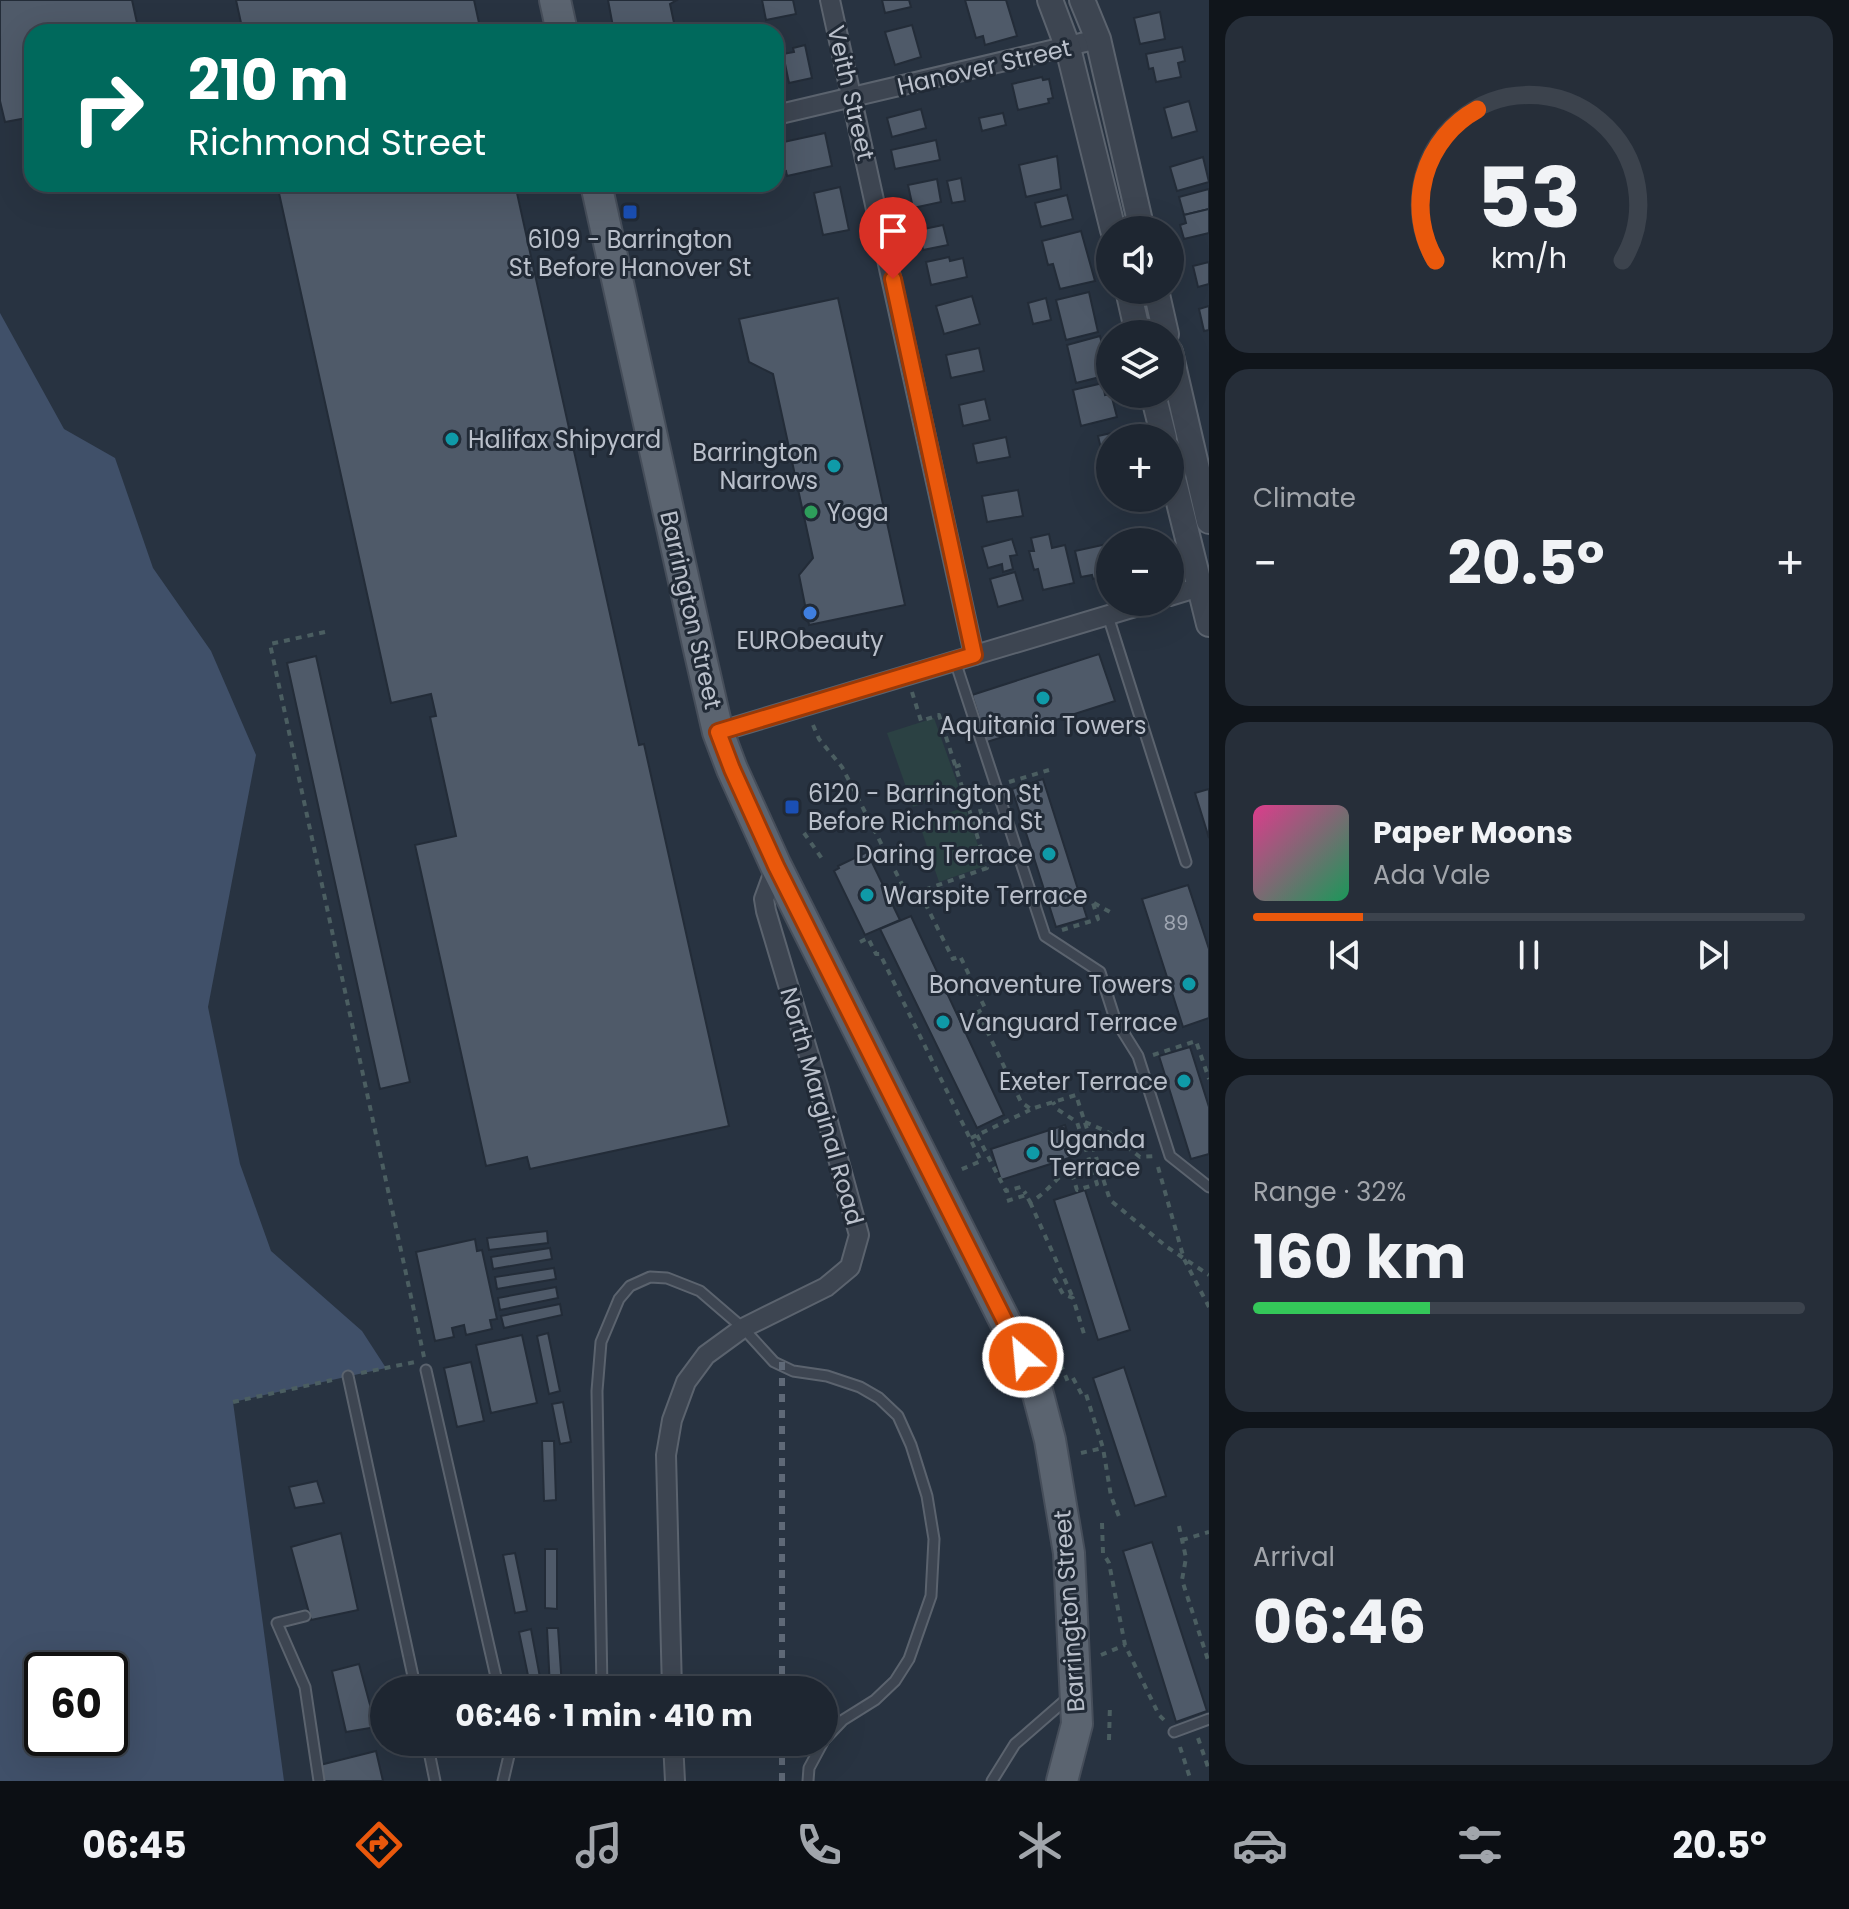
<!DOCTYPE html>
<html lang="en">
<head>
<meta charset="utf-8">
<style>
	:root { --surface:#1e2631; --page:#262e39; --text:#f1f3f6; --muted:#a1a5ab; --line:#3c434d; --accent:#ea580c }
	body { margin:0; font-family:Poppins,sans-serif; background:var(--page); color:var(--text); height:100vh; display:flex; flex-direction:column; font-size:30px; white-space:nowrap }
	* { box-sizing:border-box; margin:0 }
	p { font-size:26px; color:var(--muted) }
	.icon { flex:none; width:44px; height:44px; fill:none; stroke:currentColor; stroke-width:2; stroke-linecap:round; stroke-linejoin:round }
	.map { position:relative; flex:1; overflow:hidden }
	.side { display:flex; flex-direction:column; gap:16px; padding:16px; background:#10151b; width:640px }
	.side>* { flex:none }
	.banner { position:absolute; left:24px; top:24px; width:760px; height:168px; border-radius:24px; box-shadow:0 8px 32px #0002,0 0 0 2px var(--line); background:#00695c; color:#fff; overflow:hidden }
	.buttons { position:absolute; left:1096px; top:216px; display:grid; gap:16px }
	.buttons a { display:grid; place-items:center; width:88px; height:88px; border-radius:50%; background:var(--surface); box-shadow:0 8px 32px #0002,0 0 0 2px var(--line); font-size:40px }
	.speed { position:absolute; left:24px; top:1652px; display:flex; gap:16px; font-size:40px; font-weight:700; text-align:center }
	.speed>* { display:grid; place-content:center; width:104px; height:104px; border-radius:50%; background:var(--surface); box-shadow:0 8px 32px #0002,0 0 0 2px var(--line); line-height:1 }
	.speed .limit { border:4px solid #111; border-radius:12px; background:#fff; color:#111 }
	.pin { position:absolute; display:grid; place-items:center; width:68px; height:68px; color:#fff; margin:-82px -34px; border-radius:50% 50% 50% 0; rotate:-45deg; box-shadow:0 0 8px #0007 }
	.pin .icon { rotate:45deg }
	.me { position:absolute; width:88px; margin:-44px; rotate:333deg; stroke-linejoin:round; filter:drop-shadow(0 0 6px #0008) }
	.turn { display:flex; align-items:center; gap:28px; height:168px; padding:0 32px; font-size:36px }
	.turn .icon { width:104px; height:104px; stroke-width:2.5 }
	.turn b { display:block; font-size:56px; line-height:68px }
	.big { font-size:60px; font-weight:700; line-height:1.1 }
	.side .tile { flex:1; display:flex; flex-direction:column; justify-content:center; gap:12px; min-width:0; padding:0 28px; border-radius:24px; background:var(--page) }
	.side .dial { align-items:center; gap:0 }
	.dial svg { height:208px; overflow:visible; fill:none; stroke:var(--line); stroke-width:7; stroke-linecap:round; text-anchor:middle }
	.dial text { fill:var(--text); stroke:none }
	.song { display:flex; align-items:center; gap:24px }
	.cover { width:96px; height:96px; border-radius:12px; background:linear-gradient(135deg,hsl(330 70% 55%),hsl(150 70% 35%)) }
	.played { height:8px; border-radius:4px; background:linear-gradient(90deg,var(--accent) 20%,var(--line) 20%) }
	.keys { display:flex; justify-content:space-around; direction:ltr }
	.heat { display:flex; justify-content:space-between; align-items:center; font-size:44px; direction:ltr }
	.charge { height:12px; border-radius:6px; background:linear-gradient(90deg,#34c759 32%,var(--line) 0) }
	.trip { position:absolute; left:370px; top:1676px; width:468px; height:80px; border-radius:40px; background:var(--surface); box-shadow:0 8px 32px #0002,0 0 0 2px var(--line); font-weight:700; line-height:80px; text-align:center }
	.tab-bar { display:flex; height:128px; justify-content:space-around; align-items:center; background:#0c0f14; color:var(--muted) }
	.tab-bar .icon { width:56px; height:56px }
	.tab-bar .current { color:var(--accent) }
	.tab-bar b { font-size:36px; color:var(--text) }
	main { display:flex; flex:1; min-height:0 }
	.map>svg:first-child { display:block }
</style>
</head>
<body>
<main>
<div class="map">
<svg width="1209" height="1781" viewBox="0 0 1209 1781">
	<rect width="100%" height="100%" fill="#283341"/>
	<!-- green -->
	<g fill="#2b4143">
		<path d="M934 718 960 791 913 807 887 733Z"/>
		<path d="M965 807 985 866 939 882 919 823Z"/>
	</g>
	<!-- water -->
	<path fill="#405069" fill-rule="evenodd" d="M0 313 64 429 115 458 153 568 211 651 256 755 208 1007 240 1164 271 1251 362 1331 386 1368 233 1402 284 1781H0ZM42 1670H110V1738H42Z"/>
	<!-- building -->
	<g fill="#4f5a69" stroke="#232c38" stroke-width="2">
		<path d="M0 0H132L139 32H32V117L5 122 0 101Z"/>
		<path d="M236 0H474L481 32H243Z"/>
		<path d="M608 0H677L670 4 676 32H614Z"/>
		<path d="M762 0H793L796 14 766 20Z"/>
		<path d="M882 0H909L911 7 885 13Z"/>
		<path d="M965 0H1006L1017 36 985 45 983 36 976 38Z"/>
		<path d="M1160 12 1165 39 1140 44 1134 18Z"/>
		<path d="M912 25 921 57 895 65 885 32Z"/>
		<path d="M805 45 812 78 789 83 783 54 794 52 793 48Z"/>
		<path d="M1182 47 1185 61 1178 63 1181 77 1156 82 1153 68 1149 69 1146 54Z"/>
		<path d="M1042 77 1043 80 1049 79 1053 98 1048 99 1049 103 1018 110 1012 84Z"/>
		<path d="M1189 101 1197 131 1172 138 1164 108Z"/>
		<path d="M921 109 926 128 892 137 887 118Z"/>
		<path d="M1003 113 1006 125 982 131 979 118Z"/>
		<path d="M825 133 832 166 787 176 786 171 779 173 776 147H780L779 143Z"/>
		<path d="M936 140 940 160 895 169 891 150Z"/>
		<path d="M1057 156 1061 189 1026 197 1019 165Z"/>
		<path d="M1203 157 1209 182 1177 191 1170 167Z"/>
		<path d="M961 178 965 201 952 203 947 181Z"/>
		<path d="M937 179 941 202 913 208 908 185Z"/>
		<path d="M277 184H515L639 745 644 744 729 1126 530 1169 527 1157 486 1166 415 845 456 836 430 717 436 716 431 694 391 703Z"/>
		<path d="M840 187 849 230 823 235 814 193Z"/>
		<path d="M1209 189V209L1184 215 1179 197Z"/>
		<path d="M1067 195 1073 219 1041 227 1035 203Z"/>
		<path d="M1209 209V233L1184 239 1180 225 1186 223 1184 215Z"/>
		<path d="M943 225 948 245 923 250 919 230Z"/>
		<path d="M1081 231 1095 281 1060 289 1053 264 1048 265 1042 241Z"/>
		<path d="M949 257 950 261 963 258 967 277 931 285 926 262Z"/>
		<path d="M1209 262V284L1198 287 1193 266Z"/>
		<path d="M1089 292 1098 332 1066 340 1056 300Z"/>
		<path d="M972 296 980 324 944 334 936 306Z"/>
		<path d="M838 298 905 605 809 625 799 575 813 558 773 374 749 362 739 319Z"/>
		<path d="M1046 298 1051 320 1033 324 1028 303Z"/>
		<path d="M1209 306V330L1204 331 1199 309Z"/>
		<path d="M1100 336 1106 360 1100 362 1104 376 1076 383 1067 345Z"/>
		<path d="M979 348 984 371 951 378 946 355Z"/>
		<path d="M1103 383 1105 395 1111 394 1117 417 1081 426 1073 390Z"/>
		<path d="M985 399 990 420 963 426 959 405Z"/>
		<path d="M1125 430 1127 438H1110V469L1106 470 1098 436Z"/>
		<path d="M1006 437 1010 457 977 463 973 444Z"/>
		<path d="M1018 490 1023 516 987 522 982 496Z"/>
		<path d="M1049 534 1052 548 1065 545 1074 583 1043 590 1038 569 1034 570 1029 551H1034L1031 538Z"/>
		<path d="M1012 539 1017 555 1010 556 1013 569 1003 572 1002 564 988 568 982 547Z"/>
		<path d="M1107 544 1110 570 1100 573V577L1093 579 1092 575 1081 577 1075 551Z"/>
		<path d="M1015 572 1023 600 998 607 990 579Z"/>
		<path d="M1099 654 1115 701 987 742 972 695Z"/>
		<path d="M316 656 410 1082 380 1089 287 663Z"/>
		<path d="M1043 779 1087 918 1056 927 1012 789Z"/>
		<path d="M1209 789V838L1195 793Z"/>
		<path d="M867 852 900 920 865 935 834 871 839 868 838 866Z"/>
		<path d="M1188 885 1209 949V1018L1183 1027 1142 899Z"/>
		<path d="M911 916 1004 1115 977 1128 880 929Z"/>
		<path d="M1190 1047 1209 1107V1154L1191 1159 1159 1056Z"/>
		<path d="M1065 1125 1075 1156 1001 1180 991 1149Z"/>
		<path d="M1085 1190 1130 1330 1098 1340 1054 1200Z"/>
		<path d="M547 1231 548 1243 489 1250 487 1238Z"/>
		<path d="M475 1239 477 1251 482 1250 497 1319 490 1320 492 1329 466 1335 464 1325 452 1328 454 1337 435 1341 416 1252Z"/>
		<path d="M550 1248 552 1259 493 1269 491 1257Z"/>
		<path d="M554 1268 556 1279 497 1289 495 1277Z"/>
		<path d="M556 1287 558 1298 500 1310 498 1298Z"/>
		<path d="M560 1304 562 1315 504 1328 501 1316Z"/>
		<path d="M548 1333 560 1391 549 1394 537 1336Z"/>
		<path d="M522 1335 537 1403 491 1413 476 1345Z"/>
		<path d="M471 1362 484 1421 457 1427 444 1368Z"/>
		<path d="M1124 1367 1166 1496 1135 1506 1093 1378Z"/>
		<path d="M563 1402 571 1442 560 1444 552 1404Z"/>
		<path d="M542 1441H554L556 1500 544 1501Z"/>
		<path d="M317 1481 324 1503 295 1508 289 1487Z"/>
		<path d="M341 1533 358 1610 311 1620 291 1547Z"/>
		<path d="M1152 1542 1207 1711 1176 1722 1123 1551Z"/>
		<path d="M545 1549H557V1609L545 1608Z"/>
		<path d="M515 1553 527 1611 515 1613 503 1555Z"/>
		<path d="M547 1628H558L562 1687 550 1688Z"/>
		<path d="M531 1629 542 1688 531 1690 519 1632Z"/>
		<path d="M359 1664 376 1727 346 1732 332 1671Z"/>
		<path d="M376 1751 383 1781H324L320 1765Z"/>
	</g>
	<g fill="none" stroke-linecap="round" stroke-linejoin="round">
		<defs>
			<g id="service">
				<path d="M1108 616 1186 862"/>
				<path d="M955 661 1045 936 1100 972 1115 1019 1138 1056 1170 1156 1209 1187"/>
				<path d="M426 1370 499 1690"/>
				<path d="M348 1376 416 1690"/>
				<path d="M305 1616 277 1623 305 1687 319 1781"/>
				<path d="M602 1690 597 1391 601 1342 619 1299 630 1286 650 1277 667 1278 700 1291 743 1328 774 1362 793 1371 827 1376 860 1387 879 1398 898 1416 911 1445 927 1496 934 1539 931 1596 909 1659 895 1681 875 1700 843 1720 824 1740"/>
				<path d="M1174 1732 1209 1719"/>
				<path d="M427 1742 435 1781"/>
				<path d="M503 1781 511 1747 515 1742"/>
				<path d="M808 1781 809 1768 823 1742"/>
				<path d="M992 1781 1015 1744 1069 1697"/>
			</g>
			<g id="minor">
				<path d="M830 0 974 655"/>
				<path d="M776 115 1098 39"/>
				<path d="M1170 596 1209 584"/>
				<path d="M718 732 1152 602"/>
				<path d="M672 1690 666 1455 672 1420 686 1382 706 1355 743 1328 826 1287 850 1267 859 1235 819 1089 766 911 764 899 776 866"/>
				<path d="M673 1742 675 1781"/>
			</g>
			<g id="tertiary">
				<path d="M1050 0 1068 48 1113 230"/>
				<path d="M1082 0 1098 39 1142 230"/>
				<path d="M1128 290 1138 334"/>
				<path d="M1156 290 1166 334"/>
				<path d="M1170 352 1209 521"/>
				<path d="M1153 394 1164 438"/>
				<path d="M1170 466 1209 624"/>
			</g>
			<g id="primary">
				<path d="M555 0 562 32"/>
				<path d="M596 184 699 649 718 732 732 769 776 866 1034 1379 1050 1440 1069 1553 1077 1724 1062 1781"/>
			</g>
		</defs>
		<!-- service casing -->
		<use href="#service" stroke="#5b636e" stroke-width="13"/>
		<!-- minor casing -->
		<use href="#minor" stroke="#5b636e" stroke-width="22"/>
		<!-- tertiary casing -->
		<use href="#tertiary" stroke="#5b636e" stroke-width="28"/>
		<!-- primary casing -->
		<use href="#primary" stroke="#464e5a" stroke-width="34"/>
		<!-- path -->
		<g stroke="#4b5e61" stroke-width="4" stroke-dasharray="6 6" stroke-linecap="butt">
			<path d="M325 632 270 644 424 1357"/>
			<path d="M912 692 921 721 939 715 965 796"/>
			<path d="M813 725 819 739 842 767 908 896H916L925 903 953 959 960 956 985 1008 978 1012 1021 1102 1031 1109 1076 1095 1110 1200 1167 1247 1209 1275"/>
			<path d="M955 767 963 764"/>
			<path d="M1009 782 1049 770"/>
			<path d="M804 833 823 860"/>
			<path d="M916 896 918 892 987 868 965 796 975 793 982 816 990 814"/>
			<path d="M1094 903 1110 912"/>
			<path d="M1062 930 1098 919 1093 903"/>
			<path d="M860 942 868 938 876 954H880L981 1161 960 1170"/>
			<path d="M1153 1055 1196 1041 1209 1079"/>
			<path d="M1085 1122 1108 1132 1140 1157 1155 1156"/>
			<path d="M977 1135 1006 1191 1021 1187 1026 1194"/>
			<path d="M971 1138 1030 1110"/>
			<path d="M1158 1167 1184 1259 1209 1307"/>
			<path d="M1007 1201 1026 1195 1030 1202C1048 1193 1057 1175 1071 1170L1077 1190 1097 1184 1077 1122 1057 1109 1053 1102"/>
			<path d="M1030 1202 1073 1298"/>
			<path d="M1054 1278 1063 1294 1073 1298 1084 1334"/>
			<path d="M1056 1353 1068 1382"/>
			<path d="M361 1373 415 1362"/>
			<path d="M1073 1378 1082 1395 1086 1394 1103 1448 1111 1496 1120 1519"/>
			<path d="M233 1402 332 1380"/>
			<path d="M1081 1453 1103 1448"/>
			<path d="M1102 1523 1103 1553 1109 1563 1125 1645 1159 1715 1166 1722"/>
			<path d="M1179 1526 1186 1558 1182 1580 1209 1663"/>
			<path d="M1182 1540 1209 1532"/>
			<path d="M1101 1655 1125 1645"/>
			<path d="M1198 1738 1209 1770"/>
			<path d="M1109 1740 1110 1704"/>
			<path d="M1180 1747 1191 1781"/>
		</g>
		<!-- service -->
		<use href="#service" stroke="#3d4551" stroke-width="9"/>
		<!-- minor -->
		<use href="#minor" stroke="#3d4551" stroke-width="18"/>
		<!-- tertiary -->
		<use href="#tertiary" stroke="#3d4551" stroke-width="24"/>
		<!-- primary -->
		<use href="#primary" stroke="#5b6470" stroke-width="30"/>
		<!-- rail -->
		<g stroke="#5f6977" stroke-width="6" stroke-dasharray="8 8" stroke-linecap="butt">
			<path d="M782 1690V1354"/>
			<path d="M782 1781V1742"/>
		</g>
	</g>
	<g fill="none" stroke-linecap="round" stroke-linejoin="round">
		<defs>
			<path id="route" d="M893 279 974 655 718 732 732 769 776 866 1023 1357"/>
		</defs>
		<!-- route casing -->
		<use href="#route" stroke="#983908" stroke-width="20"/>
		<!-- route -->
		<use href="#route" stroke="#ea580c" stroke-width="14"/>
	</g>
	<!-- markers -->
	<g fill="#1a4fb4" stroke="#212a36" stroke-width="3">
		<rect x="622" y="204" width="16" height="16" rx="4"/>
		<rect x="784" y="799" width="16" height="16" rx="4"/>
	</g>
	<g fill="#0f9aa8" stroke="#212a36" stroke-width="3">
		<circle cx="452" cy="439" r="8"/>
		<circle cx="834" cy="466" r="8"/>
		<circle cx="1043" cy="698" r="8"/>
		<circle cx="1049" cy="854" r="8"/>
		<circle cx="867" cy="895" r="8"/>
		<circle cx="1189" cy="984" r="8"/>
		<circle cx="943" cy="1022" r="8"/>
		<circle cx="1184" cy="1081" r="8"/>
		<circle cx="1033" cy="1153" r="8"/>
	</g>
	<circle fill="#2e9e5b" stroke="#212a36" stroke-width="3" cx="811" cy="512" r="8"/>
	<circle fill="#3f7fe0" stroke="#212a36" stroke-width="3" cx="810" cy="613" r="8"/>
	<g text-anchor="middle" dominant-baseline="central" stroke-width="6" stroke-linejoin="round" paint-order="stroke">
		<!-- number labels -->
		<g font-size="20" fill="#9fa6b2">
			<text x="1176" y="923">89</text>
		</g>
		<!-- street labels -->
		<g font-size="24" fill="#bac0cb" stroke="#212a36">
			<text transform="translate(984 67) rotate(-13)">Hanover Street</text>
			<text transform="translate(851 93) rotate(77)">Veith Street</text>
			<text transform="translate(691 610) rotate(77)">Barrington Street</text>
			<text transform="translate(822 1106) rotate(74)">North Marginal Road</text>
			<text transform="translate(1069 1611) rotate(-94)">Barrington Street</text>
		</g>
		<!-- poi labels -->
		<g font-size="24" fill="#bac0cb" stroke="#212a36" text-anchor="start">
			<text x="630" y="239" text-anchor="middle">6109 - Barrington<tspan x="630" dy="28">St Before Hanover St</tspan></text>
			<text x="468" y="439">Halifax Shipyard</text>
			<text x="818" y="452" text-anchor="end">Barrington<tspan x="818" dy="28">Narrows</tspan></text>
			<text x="827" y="512">Yoga</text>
			<text x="810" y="640" text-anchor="middle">EURObeauty</text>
			<text x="1043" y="725" text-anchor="middle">Aquitania Towers</text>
			<text x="808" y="793">6120 - Barrington St<tspan x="808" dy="28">Before Richmond St</tspan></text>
			<text x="1033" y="854" text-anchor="end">Daring Terrace</text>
			<text x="883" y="895">Warspite Terrace</text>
			<text x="1173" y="984" text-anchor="end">Bonaventure Towers</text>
			<text x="959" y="1022">Vanguard Terrace</text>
			<text x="1168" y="1081" text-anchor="end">Exeter Terrace</text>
			<text x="1049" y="1139">Uganda<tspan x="1049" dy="28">Terrace</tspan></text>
		</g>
	</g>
</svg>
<div class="buttons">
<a><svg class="icon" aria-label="sound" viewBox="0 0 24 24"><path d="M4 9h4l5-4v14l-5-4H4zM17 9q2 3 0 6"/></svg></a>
<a><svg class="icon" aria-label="layers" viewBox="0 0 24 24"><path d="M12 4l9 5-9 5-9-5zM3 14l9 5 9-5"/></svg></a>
<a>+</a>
<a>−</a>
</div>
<div class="speed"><div class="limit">60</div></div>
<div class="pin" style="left:893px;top:279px;background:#d93025"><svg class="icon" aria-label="arrive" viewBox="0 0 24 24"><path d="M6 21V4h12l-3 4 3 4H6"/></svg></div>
<svg class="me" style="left:1023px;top:1357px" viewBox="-20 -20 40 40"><circle r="17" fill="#ea580c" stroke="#fff" stroke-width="3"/><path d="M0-11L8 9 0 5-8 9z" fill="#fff"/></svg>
<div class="trip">06:46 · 1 min · 410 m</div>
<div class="banner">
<div class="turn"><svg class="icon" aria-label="right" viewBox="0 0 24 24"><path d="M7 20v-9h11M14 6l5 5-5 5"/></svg><div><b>210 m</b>Richmond Street</div></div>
</div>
</div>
<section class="side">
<div class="tile dial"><svg viewBox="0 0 100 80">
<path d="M14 69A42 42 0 1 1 86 69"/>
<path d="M14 69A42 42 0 0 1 30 11" stroke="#ea580c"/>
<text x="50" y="56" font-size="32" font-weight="700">53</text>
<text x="50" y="72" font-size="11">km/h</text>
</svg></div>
<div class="tile"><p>Climate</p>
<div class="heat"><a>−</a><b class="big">20.5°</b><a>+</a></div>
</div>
<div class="tile">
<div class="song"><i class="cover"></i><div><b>Paper Moons</b><p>Ada Vale</p></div></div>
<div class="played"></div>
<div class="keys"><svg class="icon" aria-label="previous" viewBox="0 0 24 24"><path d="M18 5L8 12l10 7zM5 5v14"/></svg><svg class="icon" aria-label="pause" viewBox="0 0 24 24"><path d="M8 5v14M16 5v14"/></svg><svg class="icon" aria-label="next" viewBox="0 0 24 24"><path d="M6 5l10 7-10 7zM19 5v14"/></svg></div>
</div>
<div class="tile"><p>Range · 32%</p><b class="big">160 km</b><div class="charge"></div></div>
<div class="tile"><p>Arrival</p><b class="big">06:46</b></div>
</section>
</main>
<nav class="tab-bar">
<b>06:45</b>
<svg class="icon current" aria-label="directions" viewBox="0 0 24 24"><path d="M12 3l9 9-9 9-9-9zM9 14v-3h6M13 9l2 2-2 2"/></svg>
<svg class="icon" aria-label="music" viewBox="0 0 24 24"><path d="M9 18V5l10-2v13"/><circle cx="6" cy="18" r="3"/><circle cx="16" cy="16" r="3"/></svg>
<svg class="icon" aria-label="phone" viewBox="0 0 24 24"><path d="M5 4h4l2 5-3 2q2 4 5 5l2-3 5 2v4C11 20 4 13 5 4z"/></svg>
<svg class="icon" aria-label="climate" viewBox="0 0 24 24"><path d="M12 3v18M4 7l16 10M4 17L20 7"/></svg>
<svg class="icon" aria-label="car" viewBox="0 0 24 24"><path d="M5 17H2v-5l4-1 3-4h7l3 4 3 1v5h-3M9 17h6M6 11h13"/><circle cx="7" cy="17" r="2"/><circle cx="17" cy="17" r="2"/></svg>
<svg class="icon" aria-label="filters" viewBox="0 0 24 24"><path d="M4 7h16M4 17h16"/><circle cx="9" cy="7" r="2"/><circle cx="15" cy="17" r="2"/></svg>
<b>20.5°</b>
</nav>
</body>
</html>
